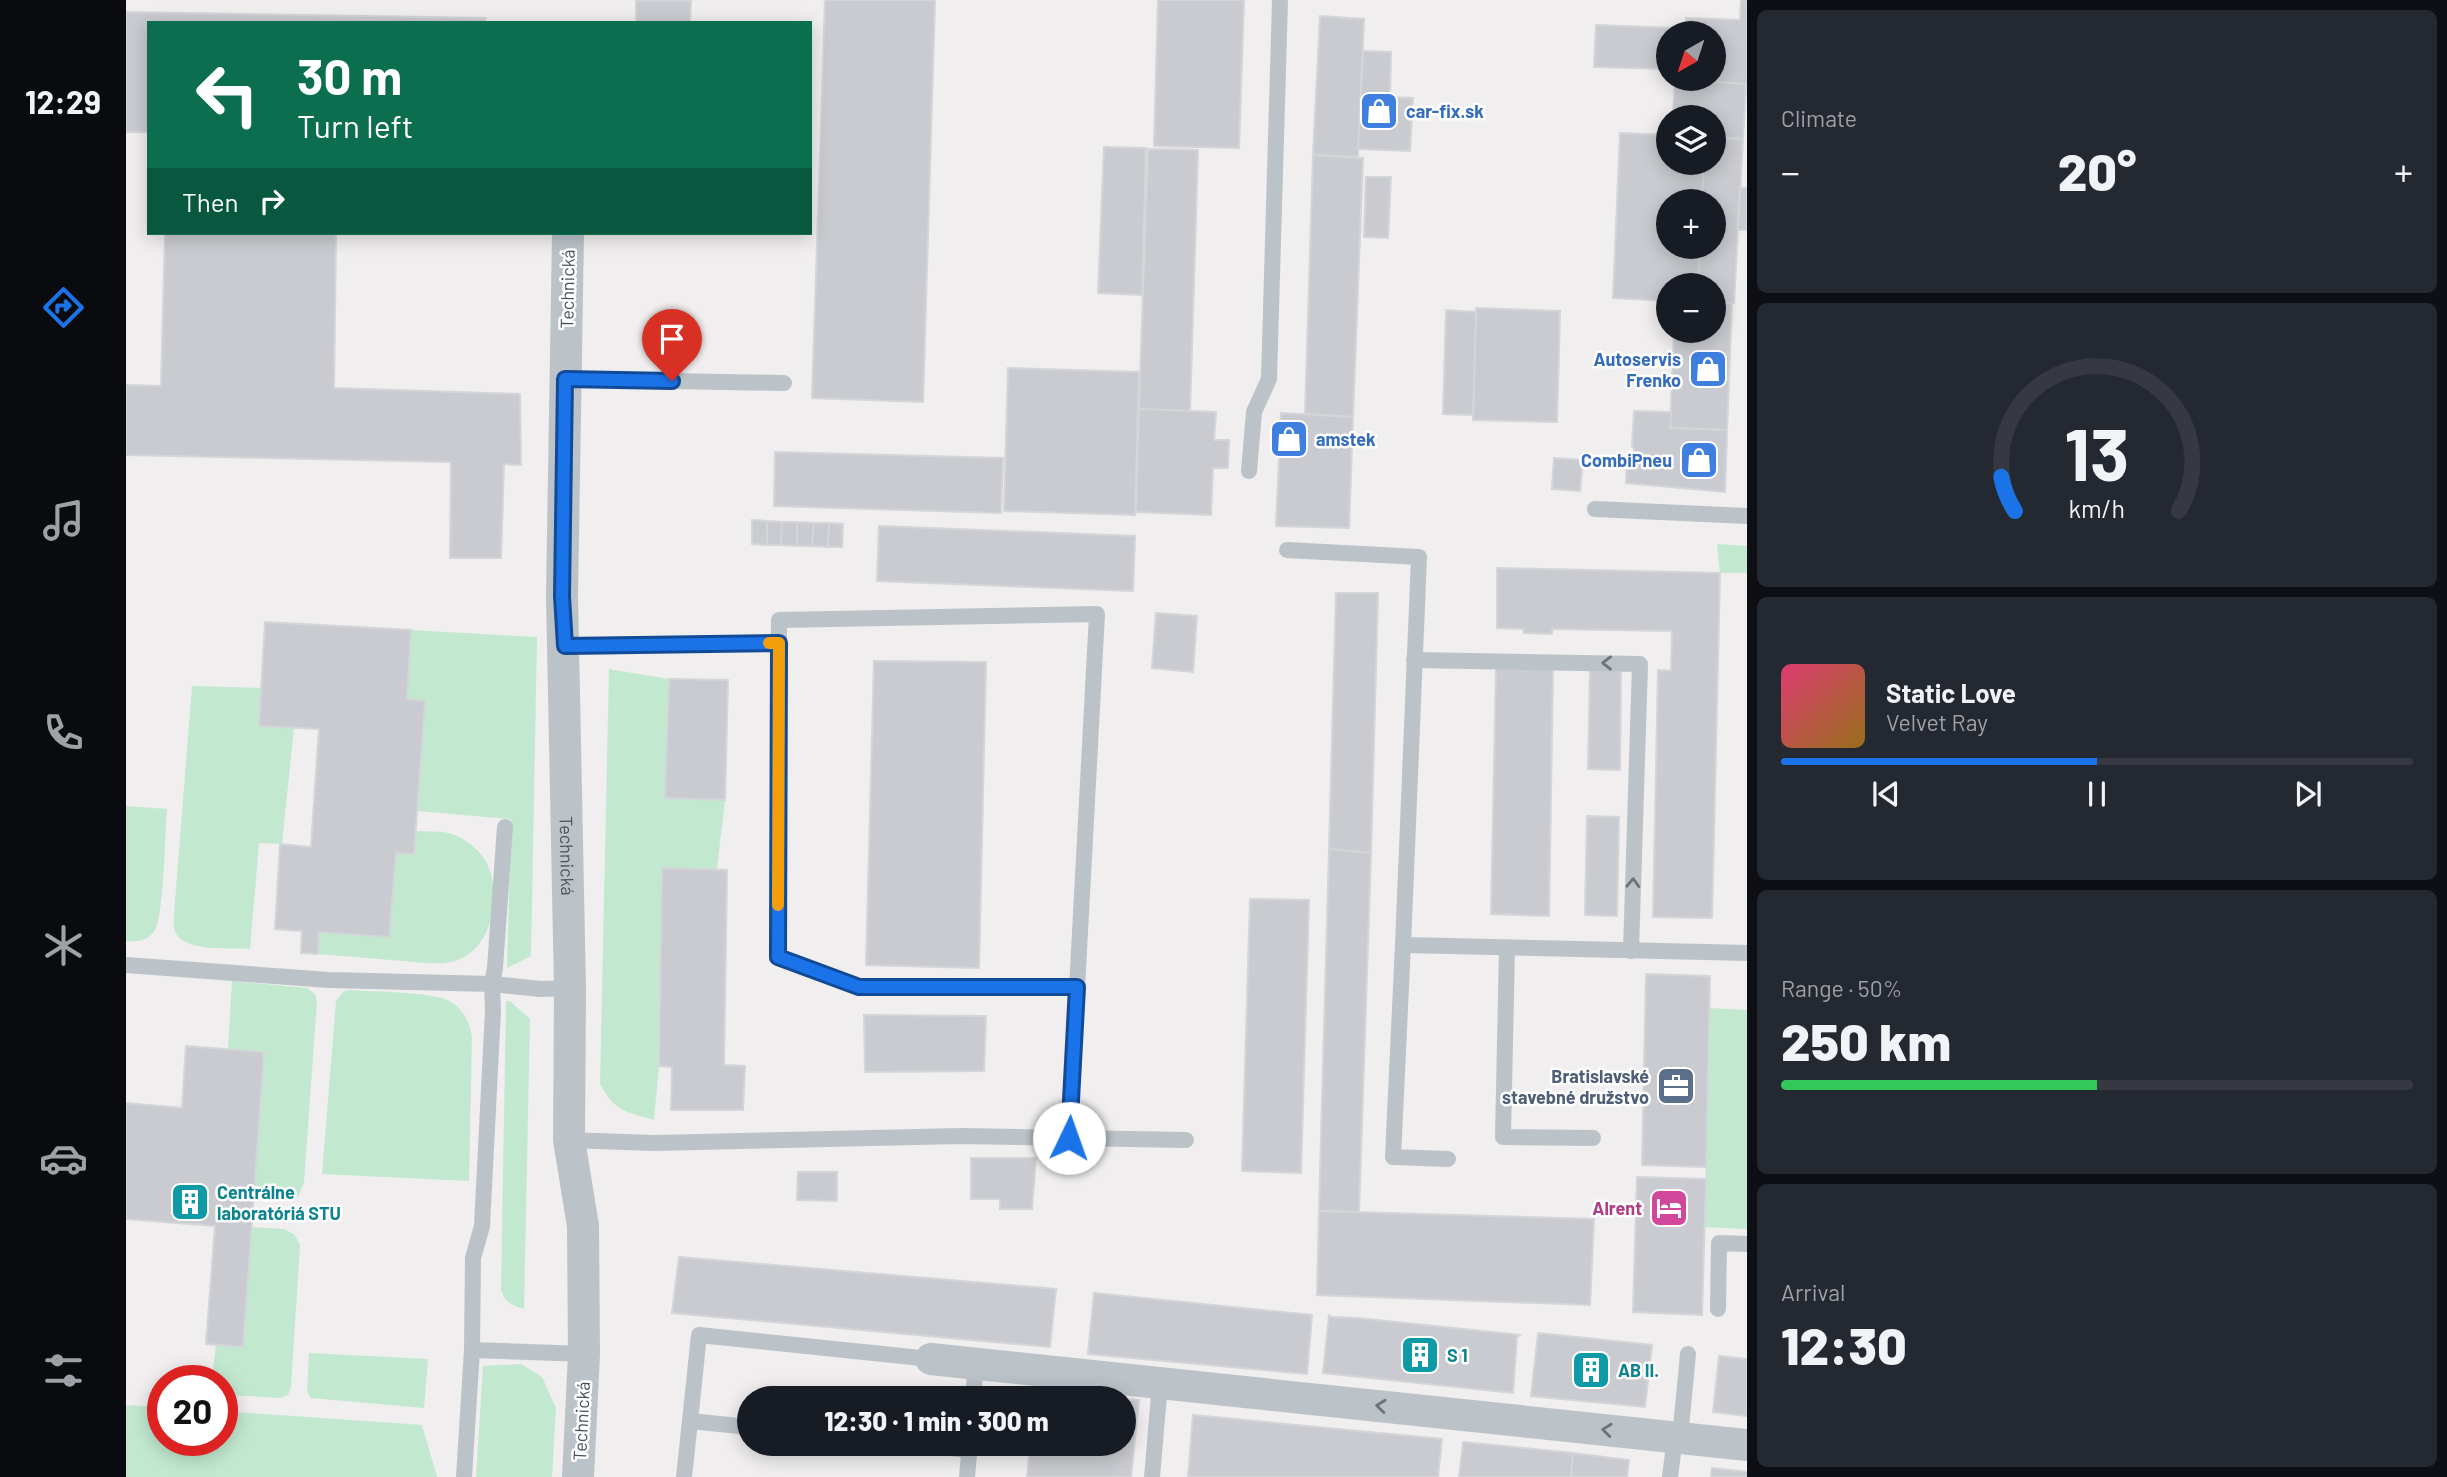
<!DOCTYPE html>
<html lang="en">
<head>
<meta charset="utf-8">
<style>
	:root { --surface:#171b24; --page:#242831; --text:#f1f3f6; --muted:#9ea1a6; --line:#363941; --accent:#1a73e8 }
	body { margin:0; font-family:Barlow,sans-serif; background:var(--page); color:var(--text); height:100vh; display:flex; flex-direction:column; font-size:26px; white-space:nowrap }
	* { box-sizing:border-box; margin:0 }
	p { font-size:23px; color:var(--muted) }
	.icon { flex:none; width:38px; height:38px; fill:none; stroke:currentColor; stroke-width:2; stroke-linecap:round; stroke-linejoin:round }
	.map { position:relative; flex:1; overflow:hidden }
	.details { display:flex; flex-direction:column; gap:10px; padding:10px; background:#0d0f14; width:700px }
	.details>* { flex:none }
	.hud { position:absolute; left:21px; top:21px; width:665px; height:214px; border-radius:0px; box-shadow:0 4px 18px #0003; background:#0b6e4f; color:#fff; overflow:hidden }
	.needle { width:46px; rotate:219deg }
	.buttons { position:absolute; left:1530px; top:21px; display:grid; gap:14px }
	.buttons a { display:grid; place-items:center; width:70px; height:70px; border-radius:50%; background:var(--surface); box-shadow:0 4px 18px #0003; font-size:35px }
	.speed { position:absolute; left:21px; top:1365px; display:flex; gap:14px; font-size:35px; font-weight:700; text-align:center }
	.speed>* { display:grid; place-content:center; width:91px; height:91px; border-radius:50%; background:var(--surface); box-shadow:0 4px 18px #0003; line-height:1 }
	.speed .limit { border:10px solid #d22; background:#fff; color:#111 }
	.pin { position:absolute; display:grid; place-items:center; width:60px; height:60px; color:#fff; margin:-72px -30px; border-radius:50% 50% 50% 0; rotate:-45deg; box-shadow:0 0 7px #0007 }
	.pin .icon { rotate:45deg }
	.me { position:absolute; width:77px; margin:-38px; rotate:3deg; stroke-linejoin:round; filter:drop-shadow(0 0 5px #0008) }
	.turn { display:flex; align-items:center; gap:24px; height:147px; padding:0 35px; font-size:32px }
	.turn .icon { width:91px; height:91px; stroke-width:2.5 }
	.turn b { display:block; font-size:49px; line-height:60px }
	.then { display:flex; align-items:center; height:66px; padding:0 35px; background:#0003; gap:14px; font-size:26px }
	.big { font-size:52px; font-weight:800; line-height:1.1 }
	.details .tile { flex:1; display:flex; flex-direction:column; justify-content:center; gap:10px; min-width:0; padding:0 24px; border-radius:10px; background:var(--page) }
	.details .dial { align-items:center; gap:0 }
	.dial svg { height:182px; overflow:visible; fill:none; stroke:var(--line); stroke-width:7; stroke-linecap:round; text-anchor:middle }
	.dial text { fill:var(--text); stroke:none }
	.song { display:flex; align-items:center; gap:21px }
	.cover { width:84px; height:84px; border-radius:10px; background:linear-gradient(135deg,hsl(340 70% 55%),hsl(40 70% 35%)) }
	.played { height:7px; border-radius:4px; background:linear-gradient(90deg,var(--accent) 50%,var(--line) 50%) }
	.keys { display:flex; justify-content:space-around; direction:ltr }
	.heat { display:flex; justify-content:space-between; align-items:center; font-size:38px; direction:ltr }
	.charge { height:10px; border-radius:5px; background:linear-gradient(90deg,#34c759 50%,var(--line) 0) }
	.trip { position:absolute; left:611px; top:1386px; width:399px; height:70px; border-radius:35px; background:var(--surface); box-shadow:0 4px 18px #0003; font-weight:800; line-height:70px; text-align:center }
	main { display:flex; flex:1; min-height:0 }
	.dock { display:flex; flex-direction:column; width:126px; justify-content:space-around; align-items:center; background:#090b0e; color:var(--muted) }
	.dock .icon { width:49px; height:49px }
	.dock .active { color:var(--accent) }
	.dock b { font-size:32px; color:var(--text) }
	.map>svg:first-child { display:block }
</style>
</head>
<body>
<main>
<nav class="dock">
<b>12:29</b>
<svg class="icon active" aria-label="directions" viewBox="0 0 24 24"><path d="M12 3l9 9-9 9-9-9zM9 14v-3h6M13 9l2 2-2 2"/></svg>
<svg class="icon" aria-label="music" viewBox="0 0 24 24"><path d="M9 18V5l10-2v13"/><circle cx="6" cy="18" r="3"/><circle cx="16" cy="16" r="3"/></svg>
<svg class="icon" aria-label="phone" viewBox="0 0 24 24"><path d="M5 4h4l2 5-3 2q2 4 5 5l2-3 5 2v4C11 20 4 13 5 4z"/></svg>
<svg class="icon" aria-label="climate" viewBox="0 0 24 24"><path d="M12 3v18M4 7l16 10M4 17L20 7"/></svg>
<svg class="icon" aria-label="car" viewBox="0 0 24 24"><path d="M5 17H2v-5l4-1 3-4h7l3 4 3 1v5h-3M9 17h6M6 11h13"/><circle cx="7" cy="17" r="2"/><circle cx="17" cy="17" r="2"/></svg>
<svg class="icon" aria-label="filters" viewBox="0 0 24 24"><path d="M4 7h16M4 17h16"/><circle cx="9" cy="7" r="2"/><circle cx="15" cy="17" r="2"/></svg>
</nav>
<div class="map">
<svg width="1621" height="1477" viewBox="0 0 1621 1477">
	<rect width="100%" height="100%" fill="#f0eeee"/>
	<!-- green -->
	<g fill="#c2e9d0">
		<path d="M1591 544 1621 546V573H1594Z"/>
		<path d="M285 630 411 637 405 956 381 968 385 819 291 811 299 701 281 699Z"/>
		<path d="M483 669 543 679 539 798 599 800 591 869H536L533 1066 528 1120C499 1111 489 1112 474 1084Z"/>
		<path d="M66 686 135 688 134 725 168 728 156 844 133 843 124 949C106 948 55 952 49 931 47 926 48 919 48 914Z"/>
		<path d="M0 806 41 809C39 832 38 915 29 930 22 941 12 942 0 941Z"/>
		<path d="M289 831C302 832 320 830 331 836 342 841 353 850 359 860 378 893 367 953 325 962 310 965 292 962 277 961 249 959 220 956 192 954L193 932 263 937 270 853 288 854Z"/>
		<path d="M106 981 181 988 189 994 191 1001 178 1182 172 1197 128 1194 138 1052 102 1049Z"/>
		<path d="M224 990C248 992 309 991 327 1003 339 1012 343 1023 346 1036L343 1181 196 1174 210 1001 218 991Z"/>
		<path d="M380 1001H384L404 1019 398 1309C386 1306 379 1302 375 1290Z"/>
		<path d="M1584 1008 1621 1010V1229L1578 1227Z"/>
		<path d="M125 1227 158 1229 168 1234 174 1245 165 1387 162 1395 154 1398 104 1395 96 1392V1381H87L86 1378 90 1345 117 1347Z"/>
		<path d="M183 1353 302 1359 298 1408 185 1398 181 1391Z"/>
		<path d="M395 1364 416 1377 430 1408 426 1477H350L357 1366Z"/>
		<path d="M0 1405 37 1407V1440H96V1411L296 1425 311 1477H0Z"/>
	</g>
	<!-- building -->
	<g fill="#c9cbd0" stroke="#d3d5d9" stroke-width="2">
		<path d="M510 0 565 1 564 23H510Z"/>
		<path d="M699 0H809L797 402 686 398Z"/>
		<path d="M1032 0H1118L1113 148 1028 146Z"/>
		<path d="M1615 0H1621V84L1591 82 1592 76H1587V33H1560V18L1614 20Z"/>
		<path d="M0 12 360 18 359 23H23V132H0Z"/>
		<path d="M1194 16 1238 19 1232 157 1187 155Z"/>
		<path d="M1470 25 1549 28V33H1542V69L1468 67Z"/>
		<path d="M1237 51 1265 52 1264 97 1287 98 1284 151 1232 149Z"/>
		<path d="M1587 76H1592L1591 82 1620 84 1617 139 1587 138V117H1547L1549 79H1587Z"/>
		<path d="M1494 133 1542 135V163H1578L1576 201H1542V247H1574L1572 285H1542V301L1487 298Z"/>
		<path d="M1587 138 1617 139 1608 303 1587 302V285H1572L1574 247H1587V201H1576L1578 163H1587Z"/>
		<path d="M978 147 1020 148 1016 295 972 293Z"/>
		<path d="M1022 149 1072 150 1064 411 1013 409Z"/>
		<path d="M1187 155 1237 158 1227 417 1179 414Z"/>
		<path d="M1240 177H1265L1262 238 1238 237Z"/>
		<path d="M1614 188H1621V230H1612Z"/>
		<path d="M39 233H210L208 388 394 394 395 465 378 464 375 558H324L325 462 0 455V385L35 386Z"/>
		<path d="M1587 302 1606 303 1601 430 1544 428 1548 331H1587Z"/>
		<path d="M1350 308 1434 311 1431 422 1347 420Z"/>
		<path d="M1320 310 1350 312 1347 415 1317 414Z"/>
		<path d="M882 368 1013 372 1009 515 878 511Z"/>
		<path d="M1013 409 1090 412 1088 440H1103L1102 468H1087L1085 515 1010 512Z"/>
		<path d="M1508 411 1545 412 1544 428 1601 430 1599 492 1500 483 1501 460H1508V448L1506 447Z"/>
		<path d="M1155 413 1227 417 1223 528 1150 526Z"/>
		<path d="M649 452 877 458 875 513 648 506Z"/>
		<path d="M1428 458 1457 460 1454 491 1426 489Z"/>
		<path d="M626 520 641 521V545L626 544Z"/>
		<path d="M641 521 656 522 655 545H641Z"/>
		<path d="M656 522H671V546L655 545Z"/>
		<path d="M671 522 688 523 686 546H671Z"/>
		<path d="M688 523H703L702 547 686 546Z"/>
		<path d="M703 523 717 524 716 547H702Z"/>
		<path d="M753 526 1009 536 1007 591 751 581Z"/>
		<path d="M1371 568 1594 573 1586 918 1527 917 1532 670 1545 671 1546 631 1426 629V634L1398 633 1397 629 1371 628Z"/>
		<path d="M1210 593H1252L1245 853 1203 849Z"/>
		<path d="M1030 613 1071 616 1067 672 1026 668Z"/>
		<path d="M139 622 285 630 281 699 299 701 288 854 270 853 263 937 193 932 192 954 175 953 176 931 149 929 154 844 185 847 193 729 133 726Z"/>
		<path d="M748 661 860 662 853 968 740 965Z"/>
		<path d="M1370 668 1427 669 1423 916 1365 914Z"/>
		<path d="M1464 670 1495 671 1494 770 1462 769Z"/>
		<path d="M543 679 602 680 599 800 539 798Z"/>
		<path d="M1461 816 1493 817 1491 916 1459 915Z"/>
		<path d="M1203 849 1245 853 1233 1212 1193 1211Z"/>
		<path d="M536 868 601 870 598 1065 619 1066 617 1110H545L546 1067 533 1066Z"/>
		<path d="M1124 899 1183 900 1175 1173 1116 1171Z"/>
		<path d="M1520 974 1584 976 1580 1167 1516 1165Z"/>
		<path d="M738 1015 860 1016 858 1071 739 1072Z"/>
		<path d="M60 1046 138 1052 117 1347 80 1344 89 1226 0 1219V1103L56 1108Z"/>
		<path d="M845 1158H910L906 1209H874V1199H845Z"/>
		<path d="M672 1172H711V1201L671 1200Z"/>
		<path d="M1511 1177 1580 1179 1576 1315 1507 1312Z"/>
		<path d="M1193 1211 1468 1219 1464 1305 1191 1295Z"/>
		<path d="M553 1257 930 1289 924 1347 546 1313Z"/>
		<path d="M968 1293 1186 1315 1181 1374 962 1354Z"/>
		<path d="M1203 1315 1206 1317 1232 1318 1394 1335 1391 1337 1387 1393 1197 1373Z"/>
		<path d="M1412 1333 1526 1345 1519 1407 1405 1396Z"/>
		<path d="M1593 1356 1621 1359V1416L1587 1412Z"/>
		<path d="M909 1390 990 1398H908Z"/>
		<path d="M998 1399 1013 1400 1005 1477H901L904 1444H998Z"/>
		<path d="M1067 1415 1316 1439 1312 1477H1062Z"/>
		<path d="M1337 1442 1447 1453 1445 1477H1333Z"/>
		<path d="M1447 1453 1503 1460 1501 1477H1445Z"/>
		<path d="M1586 1468 1621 1472V1477H1585Z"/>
	</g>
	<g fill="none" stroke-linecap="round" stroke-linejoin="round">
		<!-- service -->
		<g stroke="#bbc3c9" stroke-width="16">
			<path d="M439 379 658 383"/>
			<path d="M1123 471 1128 412 1143 379 1154 0"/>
			<path d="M1469 509 1621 516"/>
			<path d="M1161 550 1293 557 1277 945 1621 953"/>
			<path d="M439 646 653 643"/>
			<path d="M1288 660 1514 664 1505 951"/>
			<path d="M379 827 369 968 366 984 367 1011 356 1226 347 1258 346 1350 458 1354"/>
			<path d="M1277 945 1267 1157 1322 1159"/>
			<path d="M1381 948 1377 1137 1467 1138"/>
			<path d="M0 965 203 980 366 984 414 989 444 988"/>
			<path d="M943 1138 971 614 653 620 651 957 733 987H951"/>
			<path d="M443 1140 528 1143 835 1136 1060 1140"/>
			<path d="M1592 1309 1593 1243 1621 1244"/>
			<path d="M847 1398 850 1363"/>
			<path d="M564 1421 573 1335 805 1359"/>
			<path d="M1554 1438 1562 1354"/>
			<path d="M785 1444 843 1450"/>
			<path d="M338 1477 346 1350"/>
			<path d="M558 1477 564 1421 623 1427"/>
			<path d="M841 1477 844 1444"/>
			<path d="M1026 1477 1034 1383"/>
			<path d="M1544 1477 1549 1437"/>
		</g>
		<!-- minor -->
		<g stroke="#bbc3c9" stroke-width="32">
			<path id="s1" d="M442 233 436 596 444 988 443 1140 457 1226 458 1354 452 1477"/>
			<path d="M805 1359 1621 1445"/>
		</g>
	</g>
	<!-- one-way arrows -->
	<defs><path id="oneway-chevron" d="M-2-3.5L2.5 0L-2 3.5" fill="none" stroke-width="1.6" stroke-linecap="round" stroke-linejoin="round" transform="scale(1.75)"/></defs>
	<g stroke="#6b747b">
		<use href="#oneway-chevron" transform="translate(1481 663) rotate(-179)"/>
		<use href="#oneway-chevron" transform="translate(1507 883) rotate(-88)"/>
		<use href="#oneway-chevron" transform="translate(1255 1406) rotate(-174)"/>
		<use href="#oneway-chevron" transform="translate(1481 1430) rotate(-174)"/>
	</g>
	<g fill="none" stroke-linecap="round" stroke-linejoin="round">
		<defs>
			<path id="route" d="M546 381 439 379 436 596 439 646 653 643 652 957 733 987H951L943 1138"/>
		</defs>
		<!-- route casing -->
		<use href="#route" stroke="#114b97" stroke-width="18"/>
		<!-- route -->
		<use href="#route" stroke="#1a73e8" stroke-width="12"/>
		<!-- slow -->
		<path stroke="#f59e0b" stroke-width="12" d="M643 643H653L652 905"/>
	</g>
	<!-- icons -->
	<defs>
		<symbol id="shop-square" viewBox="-11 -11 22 22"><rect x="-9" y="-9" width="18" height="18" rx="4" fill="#3f7fe0" stroke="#fff"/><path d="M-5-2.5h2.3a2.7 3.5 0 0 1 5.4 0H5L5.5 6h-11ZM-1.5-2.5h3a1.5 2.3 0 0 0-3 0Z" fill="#fff"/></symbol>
		<symbol id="office-square" viewBox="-11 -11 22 22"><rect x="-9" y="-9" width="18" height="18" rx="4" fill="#5c6f8a" stroke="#fff"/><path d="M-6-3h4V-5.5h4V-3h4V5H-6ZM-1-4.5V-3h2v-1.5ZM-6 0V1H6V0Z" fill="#fff"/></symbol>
		<symbol id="building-square" viewBox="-11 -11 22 22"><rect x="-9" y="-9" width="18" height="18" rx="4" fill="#0f9aa8" stroke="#fff"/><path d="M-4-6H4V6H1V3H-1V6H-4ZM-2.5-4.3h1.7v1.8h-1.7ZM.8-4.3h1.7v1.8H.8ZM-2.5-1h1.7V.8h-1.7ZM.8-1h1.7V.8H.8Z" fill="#fff"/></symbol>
		<symbol id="hotel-square" viewBox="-11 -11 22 22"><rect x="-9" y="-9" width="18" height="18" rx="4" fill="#d1479c" stroke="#fff"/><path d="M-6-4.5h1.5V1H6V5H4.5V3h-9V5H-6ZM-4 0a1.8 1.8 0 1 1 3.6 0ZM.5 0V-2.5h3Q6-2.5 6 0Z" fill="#fff"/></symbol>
	</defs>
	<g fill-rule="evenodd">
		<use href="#shop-square" x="1231" y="89" width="44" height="44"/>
		<use href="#shop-square" x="1560" y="347" width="44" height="44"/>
		<use href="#shop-square" x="1141" y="417" width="44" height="44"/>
		<use href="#shop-square" x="1551" y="438" width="44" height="44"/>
		<use href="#office-square" x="1528" y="1064" width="44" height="44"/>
		<use href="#building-square" x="42" y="1180" width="44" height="44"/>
		<use href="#hotel-square" x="1521" y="1186" width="44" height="44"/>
		<use href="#building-square" x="1272" y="1333" width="44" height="44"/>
		<use href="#building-square" x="1443" y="1348" width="44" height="44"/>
	</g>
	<g text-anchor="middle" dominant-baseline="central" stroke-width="5" stroke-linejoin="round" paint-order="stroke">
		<!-- shop labels -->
		<g font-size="18" font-weight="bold" fill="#366cbe" stroke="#fff" text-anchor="start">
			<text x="1280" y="111">car-fix.sk</text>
			<text x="1555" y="359" text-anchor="end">Autoservis<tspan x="1555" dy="21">Frenko</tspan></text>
			<text x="1190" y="439">amstek</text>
			<text x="1546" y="460" text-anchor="end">CombiPneu</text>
		</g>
		<!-- street labels -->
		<g font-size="18" fill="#495259" stroke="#fff">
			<text transform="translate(441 289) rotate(-89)">Technická</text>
			<text stroke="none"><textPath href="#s1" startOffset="623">Technická</textPath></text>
			<text transform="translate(455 1421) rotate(-87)">Technická</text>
		</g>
		<!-- service labels -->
		<g font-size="18" font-weight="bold" fill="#4e5e75" stroke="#fff" text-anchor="end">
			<text x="1523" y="1076">Bratislavské<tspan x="1523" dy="21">stavebné družstvo</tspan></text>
		</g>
		<!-- culture labels -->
		<g font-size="18" font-weight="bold" fill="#0d838f" stroke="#fff" text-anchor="start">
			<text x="91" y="1192">Centrálne<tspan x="91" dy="21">laboratóriá STU</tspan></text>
			<text x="1321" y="1355">S 1</text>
			<text x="1492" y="1370">AB II.</text>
		</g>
		<!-- hotel labels -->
		<g font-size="18" font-weight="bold" fill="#b23c85" stroke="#fff" text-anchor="end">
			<text x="1516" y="1208">Alrent</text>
		</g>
	</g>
</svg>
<div class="buttons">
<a><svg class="needle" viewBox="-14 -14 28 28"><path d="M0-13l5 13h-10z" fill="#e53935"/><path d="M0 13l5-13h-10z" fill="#9ea1a6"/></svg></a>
<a><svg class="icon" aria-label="layers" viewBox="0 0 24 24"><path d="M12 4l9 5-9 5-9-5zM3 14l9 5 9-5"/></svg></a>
<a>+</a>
<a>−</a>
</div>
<div class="speed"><div class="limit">20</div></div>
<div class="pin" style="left:546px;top:381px;background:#d93025"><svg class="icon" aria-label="arrive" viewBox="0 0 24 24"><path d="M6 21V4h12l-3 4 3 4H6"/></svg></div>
<svg class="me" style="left:943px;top:1138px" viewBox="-20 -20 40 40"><circle r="19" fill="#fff"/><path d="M0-13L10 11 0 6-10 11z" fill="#1a73e8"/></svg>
<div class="trip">12:30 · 1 min · 300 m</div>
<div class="hud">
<div class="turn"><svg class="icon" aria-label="left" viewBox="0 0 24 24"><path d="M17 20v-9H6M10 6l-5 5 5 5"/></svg><div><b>30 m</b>Turn left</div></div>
<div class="then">Then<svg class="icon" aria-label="right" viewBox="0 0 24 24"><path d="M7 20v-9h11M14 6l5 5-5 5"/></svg></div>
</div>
</div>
<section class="details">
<div class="tile"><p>Climate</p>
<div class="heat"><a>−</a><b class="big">20°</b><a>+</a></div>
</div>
<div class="tile dial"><svg viewBox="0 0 100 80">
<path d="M14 69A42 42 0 1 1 86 69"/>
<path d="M14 69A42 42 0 0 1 8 54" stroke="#1a73e8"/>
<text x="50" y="56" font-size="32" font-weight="700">13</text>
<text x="50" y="72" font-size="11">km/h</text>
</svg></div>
<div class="tile">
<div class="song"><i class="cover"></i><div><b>Static Love</b><p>Velvet Ray</p></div></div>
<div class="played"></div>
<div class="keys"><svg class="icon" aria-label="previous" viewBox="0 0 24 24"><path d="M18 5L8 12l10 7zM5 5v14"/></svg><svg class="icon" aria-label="pause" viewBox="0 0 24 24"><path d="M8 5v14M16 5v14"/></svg><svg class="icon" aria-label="next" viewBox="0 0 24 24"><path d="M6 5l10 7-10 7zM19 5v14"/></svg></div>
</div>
<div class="tile"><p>Range · 50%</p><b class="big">250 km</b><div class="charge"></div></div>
<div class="tile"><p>Arrival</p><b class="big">12:30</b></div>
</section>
</main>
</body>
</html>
